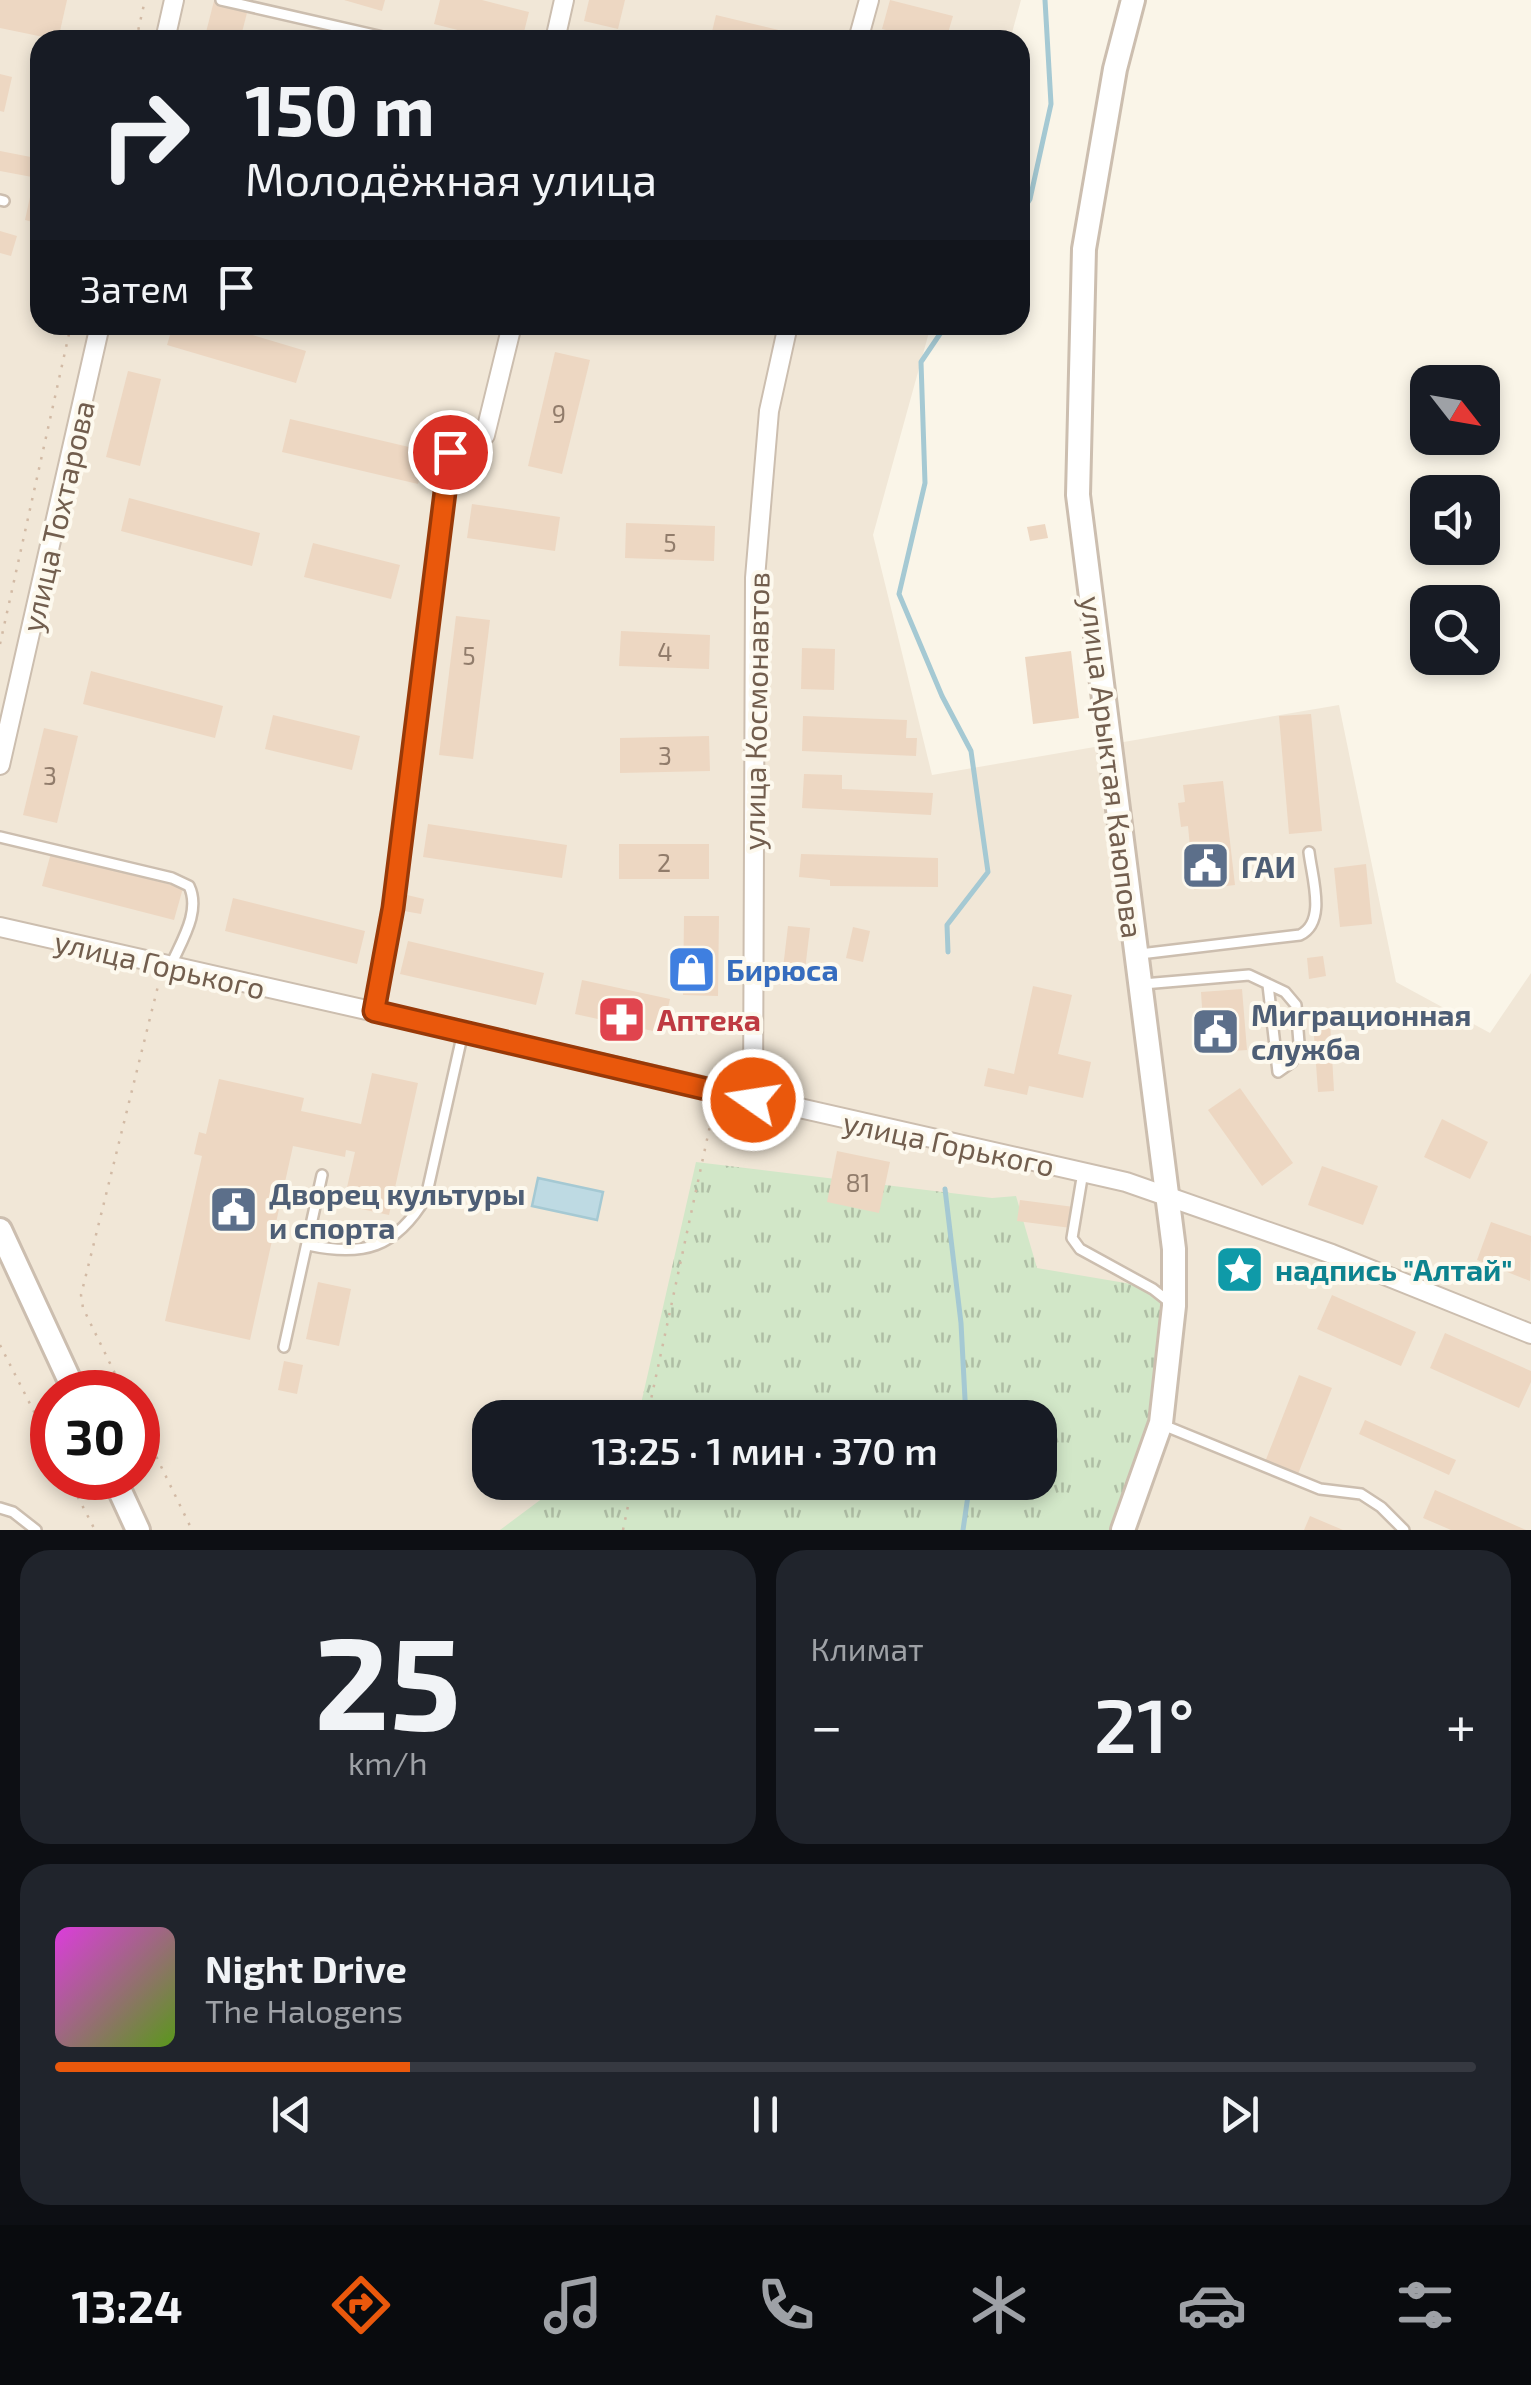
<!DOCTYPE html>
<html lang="ru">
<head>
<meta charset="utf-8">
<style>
	:root { --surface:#171b24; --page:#20242c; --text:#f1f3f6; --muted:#9ea1a6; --line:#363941; --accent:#ea580c }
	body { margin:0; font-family:"Exo 2",sans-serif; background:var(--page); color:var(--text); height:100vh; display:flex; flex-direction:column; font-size:38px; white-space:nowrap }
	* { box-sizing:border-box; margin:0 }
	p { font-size:32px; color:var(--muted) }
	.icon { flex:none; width:55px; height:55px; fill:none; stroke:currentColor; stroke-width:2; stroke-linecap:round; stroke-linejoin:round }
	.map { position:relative; height:1530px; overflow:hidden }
	.drawer { display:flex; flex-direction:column; gap:20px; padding:20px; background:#0d0f14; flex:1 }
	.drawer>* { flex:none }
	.guide { position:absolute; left:30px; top:30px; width:1000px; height:305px; border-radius:30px; box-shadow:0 5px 15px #0003; background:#171b24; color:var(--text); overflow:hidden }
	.needle { width:65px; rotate:121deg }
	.buttons { position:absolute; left:1410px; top:365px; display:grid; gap:20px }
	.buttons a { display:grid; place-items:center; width:90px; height:90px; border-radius:20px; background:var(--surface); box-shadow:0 5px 15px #0003; font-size:50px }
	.speed { position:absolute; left:30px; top:1370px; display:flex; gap:20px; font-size:50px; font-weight:700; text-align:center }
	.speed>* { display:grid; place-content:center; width:130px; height:130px; border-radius:50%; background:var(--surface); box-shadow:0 5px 15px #0003; line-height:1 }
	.speed .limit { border:15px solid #d22; background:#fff; color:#111 }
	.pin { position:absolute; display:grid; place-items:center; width:85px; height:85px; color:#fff; margin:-42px; border:5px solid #fff; border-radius:50%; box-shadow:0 2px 10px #0007 }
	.me { position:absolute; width:110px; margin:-55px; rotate:283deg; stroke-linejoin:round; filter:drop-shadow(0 0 8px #0008) }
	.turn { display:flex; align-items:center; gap:35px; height:210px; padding:0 50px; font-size:45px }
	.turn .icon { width:130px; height:130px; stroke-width:2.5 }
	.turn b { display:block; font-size:70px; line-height:85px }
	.then { display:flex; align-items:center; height:95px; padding:0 50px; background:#0003; gap:20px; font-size:38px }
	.big { font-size:75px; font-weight:600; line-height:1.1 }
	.drawer .card { flex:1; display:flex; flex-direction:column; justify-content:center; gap:15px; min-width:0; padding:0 35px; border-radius:30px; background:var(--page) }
	.drawer .dial { align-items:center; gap:0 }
	.dial b { font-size:130px; line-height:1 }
	.song { display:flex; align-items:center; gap:30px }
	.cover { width:120px; height:120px; border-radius:15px; background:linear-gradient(135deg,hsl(300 70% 55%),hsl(90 70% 35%)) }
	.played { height:10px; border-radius:5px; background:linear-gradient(90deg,var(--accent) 25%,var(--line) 25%) }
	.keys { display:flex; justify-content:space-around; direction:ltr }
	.heat { display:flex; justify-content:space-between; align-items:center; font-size:55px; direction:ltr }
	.drawer .tiles { flex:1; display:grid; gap:20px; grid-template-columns:1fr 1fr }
	.card:last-child { grid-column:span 2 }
	.trip { position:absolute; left:472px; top:1400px; width:585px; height:100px; border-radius:30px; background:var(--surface); box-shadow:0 5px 15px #0003; font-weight:600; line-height:100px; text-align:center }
	.tabs { display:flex; height:160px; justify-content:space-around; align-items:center; background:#090b0e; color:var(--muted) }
	.tabs .icon { width:70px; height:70px }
	.tabs .on { color:var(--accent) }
	.tabs b { font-size:45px; color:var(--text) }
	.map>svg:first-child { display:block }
</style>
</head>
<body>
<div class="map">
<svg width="1531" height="1530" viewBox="0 0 1531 1530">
	<defs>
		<pattern id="park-tufts" width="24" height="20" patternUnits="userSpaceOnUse" patternTransform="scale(2.5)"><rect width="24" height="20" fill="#d2e7c8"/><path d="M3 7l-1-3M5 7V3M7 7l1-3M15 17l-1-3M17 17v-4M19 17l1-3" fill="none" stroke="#afbea5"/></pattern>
	</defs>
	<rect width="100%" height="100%" fill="#faf5e8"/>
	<!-- residential -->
	<path fill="#f1e7d7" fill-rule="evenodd" d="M0 0H1021L1010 40H40V325H931L873 535 932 775 1339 705 1396 982 1490 1033 1531 973V1530H0ZM52 1392H138V1478H52ZM490 1418H1040V1482H490Z"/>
	<!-- park -->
	<path fill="url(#park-tufts)" d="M696 1162 992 1198 1016 1196 1037 1268 1149 1287 1161 1301 1157 1393 1113 1530H500L563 1483 1040 1482V1418L638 1417Z"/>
	<!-- water -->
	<path fill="#bedae3" stroke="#a5c9d3" stroke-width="2.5" d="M538 1178 603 1192 597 1220 532 1206Z"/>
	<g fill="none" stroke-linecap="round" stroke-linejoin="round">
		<!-- stream -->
		<g stroke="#a5c9d3" stroke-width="5">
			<path d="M1020 214 1030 199 1051 104 1045 0"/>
			<path d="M946 325 921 362 925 483 899 594 942 696 971 751 988 872 947 925 948 952"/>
			<path d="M945 1189 961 1323 966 1418"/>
			<path d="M963 1530 970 1482"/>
		</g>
	</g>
	<!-- building -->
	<g fill="#edd7c2">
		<path d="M0 0H67L58 40 0 28Z"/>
		<path d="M344 0H385L382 11Z"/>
		<path d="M440 0H482L529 12 522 40H497L434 24Z"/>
		<path d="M589 0H625L618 29 584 21Z"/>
		<path d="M890 0 953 16 948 33 968 40H925L882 29Z"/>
		<path d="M214 1 248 9 240 40H204Z"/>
		<path d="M716 15 803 36 802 40H710Z"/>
		<path d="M0 74 12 77 4 112 0 111Z"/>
		<path d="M0 151 36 158 32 177 0 171Z"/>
		<path d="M30 197 40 199V224L25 220Z"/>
		<path d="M0 231 17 236 11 256 0 253Z"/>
		<path d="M173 325H219L306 351 296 383 167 345Z"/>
		<path d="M555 352 590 360 562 474 528 466Z"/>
		<path d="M128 371 161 379 140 466 106 457Z"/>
		<path d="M290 419 426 451 418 484 282 452Z"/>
		<path d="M464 459 484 462 483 478 462 476Z"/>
		<path d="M129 498 260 533 252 566 121 531Z"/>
		<path d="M472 504 560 517 555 551 467 538Z"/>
		<path d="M626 523 715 526 714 561 625 558Z"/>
		<path d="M1045 524 1048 538 1030 541 1027 527Z"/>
		<path d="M313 543 400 565 391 599 304 577Z"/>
		<path d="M456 616 490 620 473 759 439 755Z"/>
		<path d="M621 631 710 635 709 669 619 666Z"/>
		<path d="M802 648 835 649 834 690 801 689Z"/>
		<path d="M1071 651 1079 718 1033 724 1025 657Z"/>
		<path d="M91 671 223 706 215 738 83 704Z"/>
		<path d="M1311 714 1322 831 1289 834 1279 716Z"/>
		<path d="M273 715 360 736 352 770 265 749Z"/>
		<path d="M803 716 907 720 906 738H917L916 756 802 751Z"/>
		<path d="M44 728 78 736 57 823 23 815Z"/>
		<path d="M709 736 710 771 620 773V738Z"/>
		<path d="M804 774 842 775V789L933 793 931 815 802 808Z"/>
		<path d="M1223 781 1235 885 1194 890 1188 826 1181 827 1178 803 1185 802 1183 785Z"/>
		<path d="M428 824 567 845 562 878 423 857Z"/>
		<rect x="619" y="844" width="90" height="35"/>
		<path d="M51 853 183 888 174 920 42 886Z"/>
		<path d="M801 854 938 858V887L830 886V880L799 877Z"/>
		<path d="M1366 864 1372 924 1340 927 1334 868Z"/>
		<path d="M407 895 424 899 421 914 404 911Z"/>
		<path d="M233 898 365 931 357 964 225 931Z"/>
		<path d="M684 916H719L718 996 683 995Z"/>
		<path d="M788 926 810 928 805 970 783 968Z"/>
		<path d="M853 927 870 931 863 962 846 958Z"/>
		<path d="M408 941 544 973 536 1005 400 974Z"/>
		<path d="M1323 956 1326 976 1309 979 1307 958Z"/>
		<path d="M582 980 670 999 662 1033 575 1014Z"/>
		<path d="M1033 986 1072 995 1058 1054 1091 1062 1083 1098 1029 1086 1027 1095 984 1086 988 1068 1014 1074Z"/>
		<path d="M1242 989 1247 1050 1205 1053 1201 992Z"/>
		<path d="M1330 1021 1334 1091 1318 1092 1313 1022Z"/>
		<path d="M372 1073 418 1083 389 1215 343 1205 355 1152 346 1150 345 1157 293 1146 250 1340 165 1321 202 1156 194 1154 199 1132 206 1134 219 1079 304 1098 301 1111 361 1124Z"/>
		<path d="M1240 1088 1293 1163 1262 1186 1208 1110Z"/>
		<path d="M1442 1119 1488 1142 1470 1179 1424 1157Z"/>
		<path d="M837 1151 890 1162 879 1213 827 1202Z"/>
		<path d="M1322 1166 1378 1186 1363 1225 1308 1205Z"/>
		<path d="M1020 1200 1074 1207 1071 1228 1017 1221Z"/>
		<path d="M1491 1222 1531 1236 1530 1281 1477 1260Z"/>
		<path d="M318 1282 351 1289 339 1346 306 1339Z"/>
		<path d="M1332 1295 1416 1332 1401 1366 1317 1329Z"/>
		<path d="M1445 1333 1531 1371V1382L1519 1408 1430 1368Z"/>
		<path d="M284 1361 303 1365 297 1394 278 1390Z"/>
		<path d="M1299 1375 1332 1388 1298 1474 1265 1462Z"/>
		<path d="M1365 1420 1456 1460 1449 1475 1359 1434Z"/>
		<path d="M1435 1490 1526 1530H1451L1423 1518Z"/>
		<path d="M1310 1516 1343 1530H1304Z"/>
	</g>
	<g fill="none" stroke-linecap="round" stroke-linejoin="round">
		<defs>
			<g id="service">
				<path d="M221 0 396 40"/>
				<path d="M0 200 4 201"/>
				<path d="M0 837 172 878 189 886C201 911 182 940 171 965"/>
				<path d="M1140 954 1300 935C1327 922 1312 878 1309 852"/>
				<path d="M1143 984 1249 975 1285 992 1296 1005 1299 1043 1292 1062 1278 1072 1268 985"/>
				<path d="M1083 1172 1072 1238 1080 1249 1153 1289 1172 1304"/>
				<path d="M308 1245C363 1257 396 1248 426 1197L463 1032"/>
				<path d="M284 1347 322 1175"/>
				<path d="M1163 1425 1320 1489 1361 1494 1381 1507 1404 1530"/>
				<path d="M0 1508 13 1512 36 1530"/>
			</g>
			<g id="minor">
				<path d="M165 40 174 0"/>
				<path d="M555 40 564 0"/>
				<path d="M858 40 869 0"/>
				<path d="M0 765 100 325"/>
				<path d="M0 927 1126 1182 1332 1254 1531 1334"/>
				<path d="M374 1011 393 908 450 452 485 435 512 325"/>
				<path d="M753 1100 755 578 769 411 788 325"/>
			</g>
			<g id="tertiary">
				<path d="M0 1230 75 1392"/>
				<path d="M114 1478 138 1530"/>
				<path d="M1123 1530 1161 1423 1174 1306V1249L1078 495 1084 249 1115 69 1133 0"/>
			</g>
		</defs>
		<!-- service casing -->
		<use href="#service" stroke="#ccbeaf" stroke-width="14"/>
		<!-- minor casing -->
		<use href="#minor" stroke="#ccbeaf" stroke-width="22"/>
		<!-- tertiary casing -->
		<use href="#tertiary" stroke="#ccbeaf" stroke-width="28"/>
		<!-- path -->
		<g stroke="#d2baa5" stroke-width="2.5" stroke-dasharray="2.5 8" stroke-linecap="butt">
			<path d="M136 40 145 0"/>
			<path d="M0 644 71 325"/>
			<path d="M0 1345 52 1447"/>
			<path d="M124 1392 83 1308 81 1295 159 982"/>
			<path d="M647 1418 714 1107"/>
			<path d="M138 1419 192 1530"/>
			<path d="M68 1478 95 1530"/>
			<path d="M623 1530 633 1482"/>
		</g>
		<!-- service -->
		<use href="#service" stroke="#fff" stroke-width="9"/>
		<!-- minor -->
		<use href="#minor" stroke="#fff" stroke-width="18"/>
		<!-- tertiary -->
		<use href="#tertiary" stroke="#fff" stroke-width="22"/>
	</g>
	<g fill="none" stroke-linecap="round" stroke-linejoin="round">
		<defs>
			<path id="route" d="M450 452 393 908 374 1011 753 1100"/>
		</defs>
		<!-- route casing -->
		<use href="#route" stroke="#983908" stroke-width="25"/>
		<!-- route -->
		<use href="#route" stroke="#ea580c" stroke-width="18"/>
	</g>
	<!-- icons -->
	<defs>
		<symbol id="civic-square" viewBox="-11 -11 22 22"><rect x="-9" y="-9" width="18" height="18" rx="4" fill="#5c6f8a" stroke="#fdf9ee"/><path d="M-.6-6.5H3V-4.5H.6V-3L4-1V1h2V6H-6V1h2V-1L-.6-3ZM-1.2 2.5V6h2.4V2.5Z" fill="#fff"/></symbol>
		<symbol id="shop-square" viewBox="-11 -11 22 22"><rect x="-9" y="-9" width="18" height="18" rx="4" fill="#3f7fe0" stroke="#fdf9ee"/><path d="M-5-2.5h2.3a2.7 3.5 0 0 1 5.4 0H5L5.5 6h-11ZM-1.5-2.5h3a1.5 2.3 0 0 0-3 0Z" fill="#fff"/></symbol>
		<symbol id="pharmacy-square" viewBox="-11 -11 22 22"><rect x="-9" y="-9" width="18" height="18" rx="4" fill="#e0444e" stroke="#fdf9ee"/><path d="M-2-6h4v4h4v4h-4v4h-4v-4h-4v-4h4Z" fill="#fff"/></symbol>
		<symbol id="sight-square" viewBox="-11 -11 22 22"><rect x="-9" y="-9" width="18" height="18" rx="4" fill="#0f9aa8" stroke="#fdf9ee"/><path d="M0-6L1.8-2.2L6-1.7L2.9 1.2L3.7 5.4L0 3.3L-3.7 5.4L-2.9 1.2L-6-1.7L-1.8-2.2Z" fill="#fff"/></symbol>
	</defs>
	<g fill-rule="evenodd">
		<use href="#civic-square" x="1178" y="838" width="55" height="55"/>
		<use href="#shop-square" x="664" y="942" width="55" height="55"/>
		<use href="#pharmacy-square" x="594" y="992" width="55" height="55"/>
		<use href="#civic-square" x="1188" y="1004" width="55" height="55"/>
		<use href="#civic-square" x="206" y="1182" width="55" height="55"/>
		<use href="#sight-square" x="1212" y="1242" width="55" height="55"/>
	</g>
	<g text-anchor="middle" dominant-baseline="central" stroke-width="8" stroke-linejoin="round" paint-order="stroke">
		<!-- number labels -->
		<g font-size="25" fill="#917c6b">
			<text x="559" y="413">9</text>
			<text x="670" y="542">5</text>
			<text x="665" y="651">4</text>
			<text x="469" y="655">5</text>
			<text x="665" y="755">3</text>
			<text x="50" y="775">3</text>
			<text x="664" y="862">2</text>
			<text x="858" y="1182">81</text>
		</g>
		<!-- street labels -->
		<g font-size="30" fill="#725e4e" stroke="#fdf9ee">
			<text transform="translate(57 516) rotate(-77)">улица Тохтарова</text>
			<text transform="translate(755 711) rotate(-89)">улица Космонавтов</text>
			<text transform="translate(1113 767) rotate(83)">улица Арыктая Каюпова</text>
			<text transform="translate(160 964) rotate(13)">улица Горького</text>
			<text transform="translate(949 1143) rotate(12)">улица Горького</text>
		</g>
		<!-- service labels -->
		<g font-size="30" font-weight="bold" fill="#4e5e75" stroke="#fdf9ee" text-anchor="start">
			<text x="1241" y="866">ГАИ</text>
			<text x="1251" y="1014">Миграционная<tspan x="1251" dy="34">служба</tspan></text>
			<text x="269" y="1193">Дворец культуры<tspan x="269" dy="34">и спорта</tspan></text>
		</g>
		<!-- shop labels -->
		<g font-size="30" font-weight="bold" fill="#366cbe" stroke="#fdf9ee" text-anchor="start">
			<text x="726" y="969">Бирюса</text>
		</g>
		<!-- health labels -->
		<g font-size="30" font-weight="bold" fill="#be3a42" stroke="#fdf9ee" text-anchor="start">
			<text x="657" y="1019">Аптека</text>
		</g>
		<!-- culture labels -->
		<g font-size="30" font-weight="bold" fill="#0d838f" stroke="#fdf9ee" text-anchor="start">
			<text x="1275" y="1269">надпись "Алтай"</text>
		</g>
	</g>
</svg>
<div class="buttons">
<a><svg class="needle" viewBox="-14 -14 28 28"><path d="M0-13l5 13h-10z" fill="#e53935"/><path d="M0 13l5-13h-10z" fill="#9ea1a6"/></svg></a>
<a><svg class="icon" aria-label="sound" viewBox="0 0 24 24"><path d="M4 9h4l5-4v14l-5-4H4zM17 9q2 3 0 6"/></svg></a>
<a><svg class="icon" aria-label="search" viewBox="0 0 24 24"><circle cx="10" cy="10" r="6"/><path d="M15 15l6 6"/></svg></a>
</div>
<div class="speed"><div class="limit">30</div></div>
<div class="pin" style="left:450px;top:452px;background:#d93025"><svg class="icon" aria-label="arrive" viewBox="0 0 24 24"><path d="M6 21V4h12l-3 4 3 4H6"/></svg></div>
<svg class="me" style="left:753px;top:1100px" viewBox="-20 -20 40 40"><circle r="17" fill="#ea580c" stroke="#fff" stroke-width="3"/><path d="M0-11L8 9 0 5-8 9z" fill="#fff"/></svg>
<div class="trip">13:25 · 1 мин · 370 m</div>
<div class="guide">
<div class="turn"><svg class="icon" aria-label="right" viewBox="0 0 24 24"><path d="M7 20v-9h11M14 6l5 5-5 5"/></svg><div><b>150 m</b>Молодёжная улица</div></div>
<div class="then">Затем<svg class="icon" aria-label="arrive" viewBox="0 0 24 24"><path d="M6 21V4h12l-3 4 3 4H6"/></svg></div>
</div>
</div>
<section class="drawer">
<div class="tiles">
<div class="card dial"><b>25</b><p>km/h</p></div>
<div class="card"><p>Климат</p>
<div class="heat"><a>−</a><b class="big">21°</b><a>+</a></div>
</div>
<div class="card">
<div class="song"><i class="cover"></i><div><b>Night Drive</b><p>The Halogens</p></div></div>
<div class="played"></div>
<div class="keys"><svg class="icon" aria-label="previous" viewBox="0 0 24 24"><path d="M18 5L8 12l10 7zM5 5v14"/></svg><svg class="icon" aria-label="pause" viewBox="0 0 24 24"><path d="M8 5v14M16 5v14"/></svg><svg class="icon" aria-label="next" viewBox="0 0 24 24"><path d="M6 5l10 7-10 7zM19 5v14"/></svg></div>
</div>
</div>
</section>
<nav class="tabs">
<b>13:24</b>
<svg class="icon on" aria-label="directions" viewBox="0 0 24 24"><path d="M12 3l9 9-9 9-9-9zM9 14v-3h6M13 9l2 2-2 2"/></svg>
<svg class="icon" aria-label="music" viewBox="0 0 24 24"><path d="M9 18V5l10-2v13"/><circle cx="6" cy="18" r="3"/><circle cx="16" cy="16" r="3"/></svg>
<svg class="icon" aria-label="phone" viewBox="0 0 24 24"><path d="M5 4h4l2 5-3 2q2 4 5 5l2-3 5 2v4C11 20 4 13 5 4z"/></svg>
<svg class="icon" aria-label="climate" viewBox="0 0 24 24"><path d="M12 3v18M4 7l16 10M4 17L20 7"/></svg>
<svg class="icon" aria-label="car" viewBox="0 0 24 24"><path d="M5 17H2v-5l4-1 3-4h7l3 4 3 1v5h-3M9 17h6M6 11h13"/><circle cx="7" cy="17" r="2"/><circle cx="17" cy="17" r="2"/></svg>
<svg class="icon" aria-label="filters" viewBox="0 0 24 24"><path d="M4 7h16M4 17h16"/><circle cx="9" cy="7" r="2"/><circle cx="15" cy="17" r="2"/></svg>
</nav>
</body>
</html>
